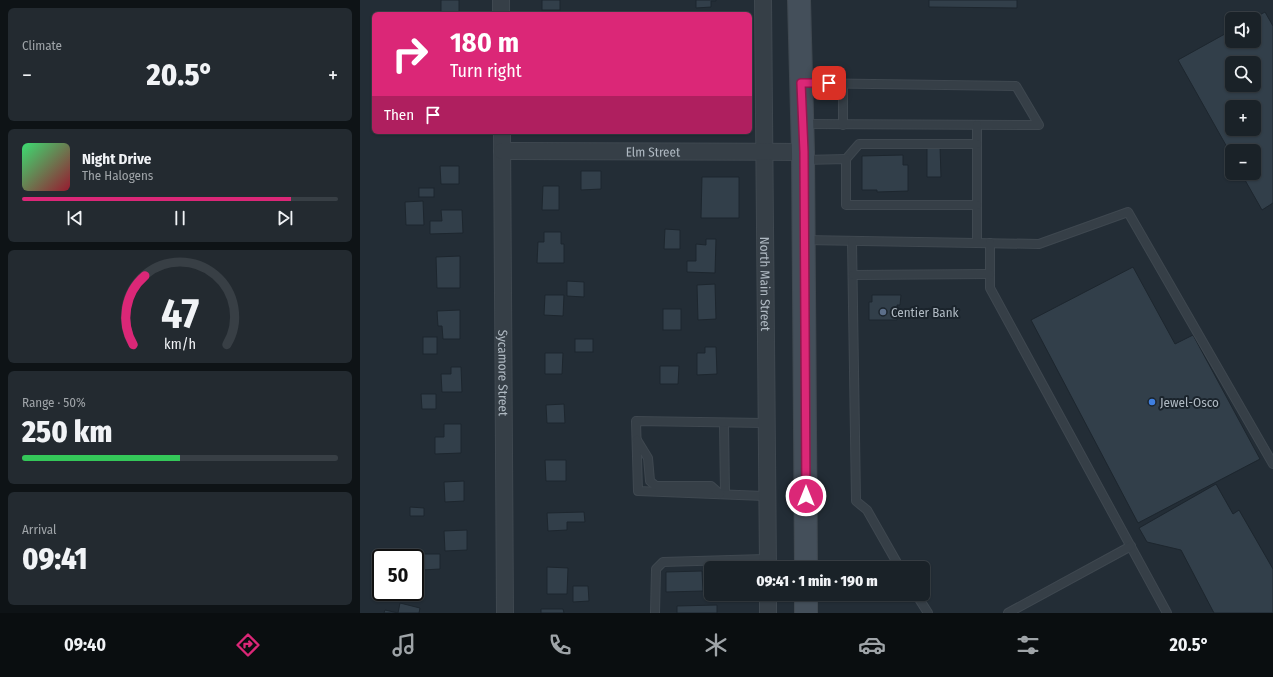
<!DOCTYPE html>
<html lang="en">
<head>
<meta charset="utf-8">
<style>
	:root { --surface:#1a2228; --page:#232a30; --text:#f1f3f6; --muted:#9fa4a8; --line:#383f45; --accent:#db2777 }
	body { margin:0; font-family:"Fira Sans Condensed",sans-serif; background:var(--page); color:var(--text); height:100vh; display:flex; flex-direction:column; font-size:15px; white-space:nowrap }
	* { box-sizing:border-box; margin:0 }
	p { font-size:13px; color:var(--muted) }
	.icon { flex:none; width:22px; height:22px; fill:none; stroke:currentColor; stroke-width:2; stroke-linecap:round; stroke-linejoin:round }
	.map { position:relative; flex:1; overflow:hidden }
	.side { display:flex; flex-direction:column; gap:8px; padding:8px; background:#0e1316; width:360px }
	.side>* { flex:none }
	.hud { position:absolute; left:12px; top:12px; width:380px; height:122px; border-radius:6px; box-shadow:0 1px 3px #0004,0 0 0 1px var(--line); background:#db2777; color:#fff; overflow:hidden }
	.tools { position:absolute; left:865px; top:12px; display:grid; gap:8px }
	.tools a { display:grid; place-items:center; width:36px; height:36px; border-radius:6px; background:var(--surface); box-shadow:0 1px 3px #0004,0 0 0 1px var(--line); font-size:20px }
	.speed { position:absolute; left:12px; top:549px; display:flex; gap:8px; font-size:20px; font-weight:700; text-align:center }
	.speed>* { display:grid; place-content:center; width:52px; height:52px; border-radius:50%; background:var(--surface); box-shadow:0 1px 3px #0004,0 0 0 1px var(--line); line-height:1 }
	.speed .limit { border:2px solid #111; border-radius:6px; background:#fff; color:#111 }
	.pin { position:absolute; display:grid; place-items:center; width:34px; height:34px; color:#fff; margin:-17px; border-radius:8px; box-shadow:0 2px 6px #0006 }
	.me { position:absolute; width:44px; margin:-22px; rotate:0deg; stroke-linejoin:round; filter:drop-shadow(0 0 3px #0008) }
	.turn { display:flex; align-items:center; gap:14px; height:84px; padding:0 12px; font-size:18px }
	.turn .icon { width:52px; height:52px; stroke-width:2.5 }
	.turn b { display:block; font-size:28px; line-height:34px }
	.then { display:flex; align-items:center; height:38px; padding:0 12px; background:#0003; gap:8px; font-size:15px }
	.big { font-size:30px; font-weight:800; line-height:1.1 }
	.side .tile { flex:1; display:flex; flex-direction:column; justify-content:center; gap:6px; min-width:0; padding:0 14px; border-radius:6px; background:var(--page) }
	.side .dial { align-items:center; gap:0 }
	.dial svg { height:104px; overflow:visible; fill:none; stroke:var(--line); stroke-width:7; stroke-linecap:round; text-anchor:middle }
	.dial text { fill:var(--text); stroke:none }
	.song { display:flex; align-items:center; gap:12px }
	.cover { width:48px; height:48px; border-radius:6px; background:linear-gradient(135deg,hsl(140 70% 55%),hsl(350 70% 35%)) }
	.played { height:4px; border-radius:2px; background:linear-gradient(90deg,var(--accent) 85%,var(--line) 85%) }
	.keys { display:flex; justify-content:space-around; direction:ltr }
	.heat { display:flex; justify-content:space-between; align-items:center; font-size:22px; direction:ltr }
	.charge { height:6px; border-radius:3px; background:linear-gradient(90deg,#34c759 50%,var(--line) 0) }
	.trip { position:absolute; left:344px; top:561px; width:226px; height:40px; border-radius:6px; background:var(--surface); box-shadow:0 1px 3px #0004,0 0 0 1px var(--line); font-weight:800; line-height:40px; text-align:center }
	.tab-bar { display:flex; height:64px; justify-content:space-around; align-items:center; background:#0a0e10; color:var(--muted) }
	.tab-bar .icon { width:28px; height:28px }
	.tab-bar .active { color:var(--accent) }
	.tab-bar b { font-size:18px; color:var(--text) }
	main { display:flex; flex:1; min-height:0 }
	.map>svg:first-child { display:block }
</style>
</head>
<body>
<main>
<section class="side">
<div class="tile"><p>Climate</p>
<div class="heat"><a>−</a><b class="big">20.5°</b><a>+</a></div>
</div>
<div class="tile">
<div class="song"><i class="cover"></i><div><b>Night Drive</b><p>The Halogens</p></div></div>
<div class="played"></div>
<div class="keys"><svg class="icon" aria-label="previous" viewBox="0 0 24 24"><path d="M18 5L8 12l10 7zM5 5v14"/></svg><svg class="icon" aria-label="pause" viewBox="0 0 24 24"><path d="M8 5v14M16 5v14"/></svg><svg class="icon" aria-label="next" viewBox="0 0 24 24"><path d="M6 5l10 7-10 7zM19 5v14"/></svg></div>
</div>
<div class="tile dial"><svg viewBox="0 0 100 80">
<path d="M14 69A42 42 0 1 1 86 69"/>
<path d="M14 69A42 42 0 0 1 23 16" stroke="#db2777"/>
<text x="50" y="56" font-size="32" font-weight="700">47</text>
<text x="50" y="72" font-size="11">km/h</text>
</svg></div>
<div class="tile"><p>Range · 50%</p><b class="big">250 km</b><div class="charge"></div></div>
<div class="tile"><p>Arrival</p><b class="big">09:41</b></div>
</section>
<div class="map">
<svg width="913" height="613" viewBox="0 0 913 613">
	<rect width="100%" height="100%" fill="#232d36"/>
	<!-- building -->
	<g fill="#323f4a" stroke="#1d262e" fill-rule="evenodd">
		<rect x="81" y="0" width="18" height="12"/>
		<rect x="182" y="0" width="18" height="10"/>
		<path d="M336 0H356V1H351V7L336 8Z"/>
		<path d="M569 0H657V8L569 7Z"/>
		<path d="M905 12 913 26V203L902 210 881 173H894V151H872V156L818 60 872 30V41H894V19H892ZM872 63H894V85H872ZM872 107H894V129H872Z"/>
		<path d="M580 146 581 177H567V147Z"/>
		<path d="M543 155V165H548V191L517 192V190H502V156Z"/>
		<path d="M80 166H99V184H81Z"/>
		<path d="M221 171H241V189L221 190Z"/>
		<path d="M342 177H379V218H341Z"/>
		<path d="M183 186H199V210H182Z"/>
		<rect x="59" y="188" width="15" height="9"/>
		<path d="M63 201 64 225H46L45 202Z"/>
		<path d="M81 210H102L103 233 70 234V221H82Z"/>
		<path d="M305 229 320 230V249H304Z"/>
		<path d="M184 232H201V244H204V263H177L178 242H184Z"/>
		<path d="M346 239H356L355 273 327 272V261H336V244L346 245Z"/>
		<path d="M100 256V288H77L76 257Z"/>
		<path d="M773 267 815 344 833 335 900 459 778 523 671 320Z"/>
		<path d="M207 281 224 282V297L207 296Z"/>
		<path d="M355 284 356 319 338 320 337 285Z"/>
		<path d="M185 295H204L203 316 184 315Z"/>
		<path d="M512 295H541L540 305H537V320H509V302H512Z"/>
		<rect x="303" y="309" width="18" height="21"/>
		<path d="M100 310V339H83L82 326H78L77 311Z"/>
		<rect x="63" y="337" width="14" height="17"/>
		<rect x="215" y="339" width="18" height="13"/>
		<path d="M345 347H356L357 374 337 375V353H345Z"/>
		<path d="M185 353H203L202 374H185Z"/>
		<path d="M300 366H319L318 384H300Z"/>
		<path d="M91 367H101L102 392H82L81 374H91Z"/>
		<path d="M61 394H76V409H62Z"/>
		<path d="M204 404 205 423H187L186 405Z"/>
		<path d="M84 424H101V453L75 454V437H84Z"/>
		<path d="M185 460H206V481H186Z"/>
		<path d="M104 481V501L85 502 84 482Z"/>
		<path d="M856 484 873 514 879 510 913 569V613H854L821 550 787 542 779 528Z"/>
		<path d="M50 507 64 508V516H50Z"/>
		<path d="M224 512 225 522H207V530L188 531 187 513Z"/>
		<path d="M107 530V550L85 551 84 531Z"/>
		<path d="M62 554H80V569L62 570Z"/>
		<path d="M187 567 208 568 207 594H187Z"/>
		<path d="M342 571 343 591 306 592V572Z"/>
		<path d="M213 586H228L229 601 213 602Z"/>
		<path d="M40 603 60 608 59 613H24L25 610 38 613Z"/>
		<path d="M357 605V613H317V606Z"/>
		<path d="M181 609H203L204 613H181Z"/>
	</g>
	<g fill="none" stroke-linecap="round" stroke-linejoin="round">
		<defs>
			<g id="lane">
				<path d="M442 83 656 86 679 125 443 124"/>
				<path d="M483 83V125"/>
				<path d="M617 125V243"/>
				<path d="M486 159 499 144H617"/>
				<path d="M444 160 486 159V205H617"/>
				<path d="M445 240 679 244 768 212 913 464"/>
				<path d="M492 241 496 501 507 510 540 568"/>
				<path d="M630 243V288L807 613"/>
				<path d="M493 275 630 274"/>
				<path d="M364 423 365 494"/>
				<path d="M406 423 276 421 278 491 407 496"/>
				<path d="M277 440 288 458 290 481 296 486H351L360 494"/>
				<path d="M556 594 568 613"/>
				<path d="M295 613 296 569 303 562 408 559"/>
				<path d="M648 613 771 546"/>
			</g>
			<g id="street">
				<path d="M141 0V14"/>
				<path id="s1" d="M403 0 408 568"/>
				<path id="s2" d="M142 132 145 613"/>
				<path id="s3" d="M142 151 443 152"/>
				<path d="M408 594V613"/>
			</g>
			<g id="secondary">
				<path d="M439 0 443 152 446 568"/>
				<path d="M446 594V613"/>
			</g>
		</defs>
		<!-- lane casing -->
		<use href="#lane" stroke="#3f4850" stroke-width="10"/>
		<!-- street casing -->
		<use href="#street" stroke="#3f4850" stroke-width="18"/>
		<!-- secondary casing -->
		<use href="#secondary" stroke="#3f4850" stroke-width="24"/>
		<!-- lane -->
		<use href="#lane" stroke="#363f47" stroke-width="8"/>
		<!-- street -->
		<use href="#street" stroke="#363f47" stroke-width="16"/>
		<!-- secondary -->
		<use href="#secondary" stroke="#444f5a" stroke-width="22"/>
	</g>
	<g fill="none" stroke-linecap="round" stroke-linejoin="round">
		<defs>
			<path id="route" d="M446 496 444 152 441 83H469"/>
		</defs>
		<!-- route casing -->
		<use href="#route" stroke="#8e194d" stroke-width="10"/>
		<!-- route -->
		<use href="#route" stroke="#db2777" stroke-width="7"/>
	</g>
	<!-- markers -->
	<circle fill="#5c6f8a" stroke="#1b242c" stroke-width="1.5" cx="523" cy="312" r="4"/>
	<circle fill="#3f7fe0" stroke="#1b242c" stroke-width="1.5" cx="792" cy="402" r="4"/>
	<g text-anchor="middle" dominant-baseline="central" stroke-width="4" stroke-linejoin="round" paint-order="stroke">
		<!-- street labels -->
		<g font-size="13" fill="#b0bac3" stroke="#1b242c">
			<text stroke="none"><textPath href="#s3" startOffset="151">Elm Street</textPath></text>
			<text stroke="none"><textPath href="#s1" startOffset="284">North Main Street</textPath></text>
			<text stroke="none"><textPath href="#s2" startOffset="241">Sycamore Street</textPath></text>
		</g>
		<!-- poi labels -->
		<g font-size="13" fill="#b0bac3" stroke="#1b242c" text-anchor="start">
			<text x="531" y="312">Centier Bank</text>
			<text x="800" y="402">Jewel-Osco</text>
		</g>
	</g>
</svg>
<div class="tools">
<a><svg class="icon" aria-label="sound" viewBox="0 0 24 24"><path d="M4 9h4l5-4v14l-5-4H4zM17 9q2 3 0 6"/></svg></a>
<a><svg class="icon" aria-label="search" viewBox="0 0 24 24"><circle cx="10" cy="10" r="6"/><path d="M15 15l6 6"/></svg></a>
<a>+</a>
<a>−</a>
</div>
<div class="speed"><div class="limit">50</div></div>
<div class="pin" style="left:469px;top:83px;background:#d93025"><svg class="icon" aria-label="arrive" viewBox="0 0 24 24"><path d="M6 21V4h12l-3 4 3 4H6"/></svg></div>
<svg class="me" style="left:446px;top:496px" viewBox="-20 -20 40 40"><circle r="17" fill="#db2777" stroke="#fff" stroke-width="3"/><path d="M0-11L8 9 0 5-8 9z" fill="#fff"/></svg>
<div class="trip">09:41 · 1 min · 190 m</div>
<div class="hud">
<div class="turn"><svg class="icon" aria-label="right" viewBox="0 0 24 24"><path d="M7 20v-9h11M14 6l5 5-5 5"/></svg><div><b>180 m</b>Turn right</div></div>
<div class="then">Then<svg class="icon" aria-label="arrive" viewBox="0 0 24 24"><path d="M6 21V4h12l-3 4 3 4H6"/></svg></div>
</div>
</div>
</main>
<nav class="tab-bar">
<b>09:40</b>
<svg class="icon active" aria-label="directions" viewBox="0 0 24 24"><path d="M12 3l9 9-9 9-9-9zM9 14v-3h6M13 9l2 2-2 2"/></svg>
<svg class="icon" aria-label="music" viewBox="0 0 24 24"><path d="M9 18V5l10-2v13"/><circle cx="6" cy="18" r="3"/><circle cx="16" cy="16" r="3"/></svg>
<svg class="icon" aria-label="phone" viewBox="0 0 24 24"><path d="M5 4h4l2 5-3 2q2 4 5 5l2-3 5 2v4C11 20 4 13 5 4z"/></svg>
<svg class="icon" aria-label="climate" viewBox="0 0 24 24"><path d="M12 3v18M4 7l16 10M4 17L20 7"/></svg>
<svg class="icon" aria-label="car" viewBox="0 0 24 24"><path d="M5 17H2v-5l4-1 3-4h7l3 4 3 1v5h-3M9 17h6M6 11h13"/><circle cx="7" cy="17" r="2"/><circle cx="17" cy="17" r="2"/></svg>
<svg class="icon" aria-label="filters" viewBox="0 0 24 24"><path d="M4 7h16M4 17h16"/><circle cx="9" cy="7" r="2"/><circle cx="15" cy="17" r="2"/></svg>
<b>20.5°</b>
</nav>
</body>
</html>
